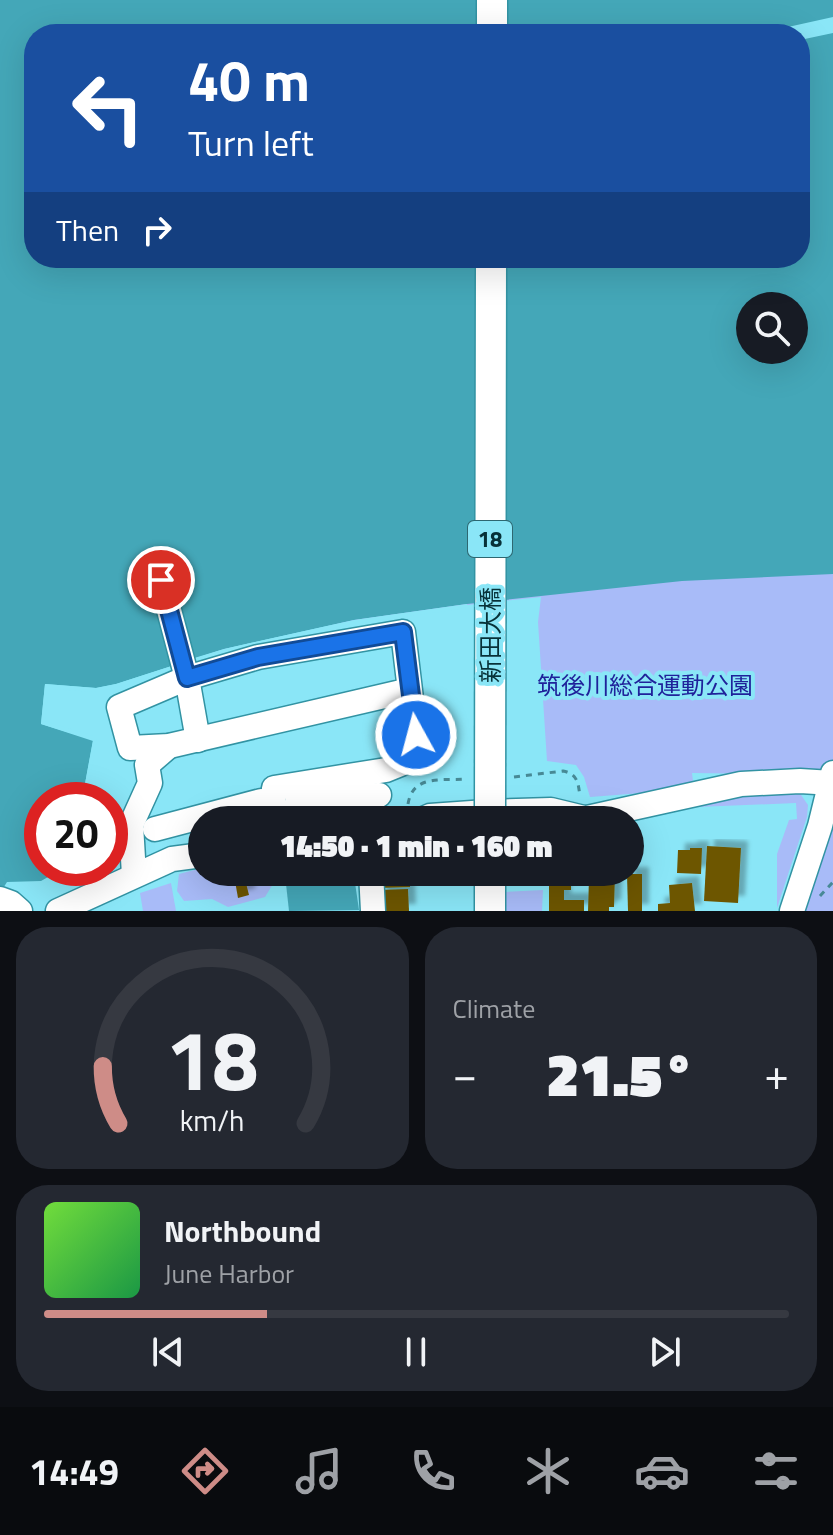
<!DOCTYPE html>
<html lang="en">
<head>
<meta charset="utf-8">
<style>
	:root { --surface:#171b24; --page:#242831; --text:#f1f3f6; --muted:#9ea1a6; --line:#363941; --accent:#ce8c87 }
	body { margin:0; font-family:"Titillium Web","Noto Sans JP",sans-serif; background:var(--page); color:var(--text); height:100vh; display:flex; flex-direction:column; font-size:30px; white-space:nowrap }
	* { box-sizing:border-box; margin:0 }
	p { font-size:26px; color:var(--muted) }
	.icon { flex:none; width:44px; height:44px; fill:none; stroke:currentColor; stroke-width:2; stroke-linecap:round; stroke-linejoin:round }
	.map { position:relative; height:911px; overflow:hidden }
	.sheet { display:flex; flex-direction:column; gap:16px; padding:16px; background:#0d0f14; flex:1 }
	.sheet>* { flex:none }
	.guide { position:absolute; left:24px; top:24px; width:786px; height:244px; border-radius:32px; box-shadow:0 8px 32px #0002; background:#1a4fa0; color:#fff; overflow:hidden }
	.controls { position:absolute; left:736px; top:292px; display:grid; gap:16px }
	.controls a { display:grid; place-items:center; width:72px; height:72px; border-radius:50%; background:var(--surface); box-shadow:0 8px 32px #0002; font-size:40px }
	.speed { position:absolute; left:24px; top:782px; display:flex; gap:16px; font-size:40px; font-weight:700; text-align:center }
	.speed>* { display:grid; place-content:center; width:104px; height:104px; border-radius:50%; background:var(--surface); box-shadow:0 8px 32px #0002; line-height:1 }
	.speed .limit { border:12px solid #d22; background:#fff; color:#111 }
	.pin { position:absolute; display:grid; place-items:center; width:68px; height:68px; color:#fff; margin:-34px; border:4px solid #fff; border-radius:50%; box-shadow:0 2px 8px #0007 }
	.me { position:absolute; width:88px; margin:-44px; rotate:353deg; stroke-linejoin:round; filter:drop-shadow(0 0 6px #0008) }
	.turn { display:flex; align-items:center; gap:28px; height:168px; padding:0 32px; font-size:36px }
	.turn .icon { width:104px; height:104px; stroke-width:2.5 }
	.turn b { display:block; font-size:56px; line-height:68px }
	.then { display:flex; align-items:center; height:76px; padding:0 32px; background:#0003; gap:16px; font-size:30px }
	.big { font-size:60px; font-weight:800; line-height:1.1 }
	.sheet .widget { flex:1; display:flex; flex-direction:column; justify-content:center; gap:12px; min-width:0; padding:0 28px; border-radius:32px; background:var(--page) }
	.sheet .dial { align-items:center; gap:0 }
	.dial svg { height:208px; overflow:visible; fill:none; stroke:var(--line); stroke-width:7; stroke-linecap:round; text-anchor:middle }
	.dial text { fill:var(--text); stroke:none }
	.song { display:flex; align-items:center; gap:24px }
	.cover { width:96px; height:96px; border-radius:12px; background:linear-gradient(135deg,hsl(100 70% 55%),hsl(140 70% 35%)) }
	.played { height:8px; border-radius:4px; background:linear-gradient(90deg,var(--accent) 30%,var(--line) 30%) }
	.keys { display:flex; justify-content:space-around; direction:ltr }
	.heat { display:flex; justify-content:space-between; align-items:center; font-size:44px; direction:ltr }
	.sheet .tiles { flex:1; display:grid; gap:16px; grid-template-columns:1fr 1fr }
	.widget:last-child { grid-column:span 2 }
	.trip { position:absolute; left:188px; top:806px; width:456px; height:80px; border-radius:40px; background:var(--surface); box-shadow:0 8px 32px #0002; font-weight:800; line-height:80px; text-align:center }
	.menu { display:flex; height:128px; justify-content:space-around; align-items:center; background:#090b0e; color:var(--muted) }
	.menu .icon { width:56px; height:56px }
	.menu .selected { color:var(--accent) }
	.menu b { font-size:36px; color:var(--text) }
	.map>svg:first-child { display:block }
</style>
</head>
<body>
<div class="map">
<svg width="833" height="911" viewBox="0 0 833 911">
	<defs>
		<filter id="shadow"><feDropShadow dx="7" dy="-7" stdDeviation="2" flood-color="#0004"/></filter>
	</defs>
	<rect width="100%" height="100%" fill="#8ae6f7"/>
	<!-- green -->
	<g fill="#a8bbf8">
		<path d="M833 531V775L692 773 694 789 590 797 584 777 576 765 547 761 538 622 541 597C423 609 304 623 191 659L251 622Z"/>
		<path d="M799 792 808 805 807 817 777 908V854L789 820 797 819 796 803 673 808 743 793Z"/>
		<path d="M833 826V911H804Z"/>
		<path d="M202 868V872H307L276 879 265 897 228 907 212 899 184 901 177 891 179 874Z"/>
		<path d="M171 883 176 911H143L140 893Z"/>
		<path d="M543 890 542 911H503V892Z"/>
	</g>
	<!-- water -->
	<g fill="#44a7b8" fill-rule="evenodd">
		<path d="M0 0H833V574L682 581 467 604 354 620 224 649 116 684 96 688 45 684 41 724 93 740 82 800H42V868H64L41 881 7 882 0 893ZM34 34H800V258H34ZM750 306H794V350H750Z"/>
		<path d="M354 876 359 910 289 911 286 884Z"/>
	</g>
	<!-- pier -->
	<g fill="#8ae6f7">
		<path d="M833 17V33L800 40V34H756Z"/>
		<path d="M165 566 191 659 224 649 354 620 467 604V608L354 624 225 652 116 688 96 692 49 689 45 721 94 736 97 739 86 800H82L93 741 41 724 45 684 96 688 116 684 175 665 150 570Z"/>
	</g>
	<!-- building -->
	<g fill="#6d5601" filter="url(#shadow)">
		<path d="M707 846 741 848 738 903 704 901Z"/>
		<path d="M690 848H702L701 874 677 873 678 850H690Z"/>
		<path d="M378 872H409L410 887 378 888Z"/>
		<path d="M595 873 615 874 614 907H609V911H588L589 878 595 879Z"/>
		<path d="M627 874H642V911H628Z"/>
		<path d="M549 876H564V884H571V890H564V900H584V911H549Z"/>
		<path d="M245 879 249 895 238 898 235 881Z"/>
		<path d="M692 883 695 911H658V904L670 903 669 885Z"/>
		<path d="M408 889 409 911H380L379 890Z"/>
	</g>
	<g fill="none" stroke-linecap="round" stroke-linejoin="round">
		<defs>
			<g id="minor">
				<path d="M161 580 187 678 198 740"/>
				<path d="M297 797 379 795"/>
				<path d="M292 810 338 815 352 820"/>
				<path d="M244 820 273 808 274 788 386 770 418 757 403 632 258 657 187 678 119 707 130 748 169 746 410 690"/>
				<path d="M421 820 430 816 486 812 551 810 584 818"/>
				<path d="M578 820 741 784 800 781 833 783"/>
				<path d="M155 829 261 801"/>
				<path d="M371 872 373 911"/>
				<path d="M134 875 131 825 150 783 147 765 169 746"/>
				<path d="M0 899 11 903 20 911"/>
				<path d="M58 911 172 859 202 855"/>
				<path d="M792 911 820 826 833 773"/>
			</g>
			<g id="major">
				<path d="M492 34V0"/>
				<path d="M490 872V911"/>
			</g>
		</defs>
		<!-- minor casing -->
		<use href="#minor" stroke="#3293a3" stroke-width="27"/>
		<!-- major casing -->
		<use href="#major" stroke="#3293a3" stroke-width="33"/>
		<!-- path -->
		<g stroke="#478995" stroke-width="3" stroke-dasharray="6 6" stroke-linecap="butt">
			<path d="M514 777 563 771C578 774 578 783 580 796"/>
			<path d="M408 804C413 774 442 781 466 779"/>
			<path d="M820 896 833 882"/>
		</g>
		<!-- minor -->
		<use href="#minor" stroke="#fff" stroke-width="24"/>
		<!-- major -->
		<use href="#major" stroke="#fff" stroke-width="30"/>
		<defs>
			<path id="major-bridge" d="M490 820 491 258"/>
		</defs>
		<!-- major-bridge casing -->
		<use href="#major-bridge" stroke="#3293a3" stroke-width="33" stroke-linecap="butt"/>
		<!-- major-bridge -->
		<use href="#major-bridge" stroke="#fff" stroke-width="30"/>
	</g>
	<g fill="none" stroke-linecap="round" stroke-linejoin="round">
		<defs>
			<path id="route" d="M161 580 187 678 258 657 403 632 416 735"/>
		</defs>
		<!-- route casing -->
		<use href="#route" stroke="#114b97" stroke-width="20"/>
		<!-- route -->
		<use href="#route" stroke="#1a73e8" stroke-width="14"/>
	</g>
	<g text-anchor="middle" dominant-baseline="central" stroke-width="8" stroke-linejoin="round" paint-order="stroke">
		<!-- shield labels -->
		<rect fill="#8ae6f7" stroke="#2e6771" stroke-width="2" x="468" y="521" width="44" height="36" rx="6"/>
		<g font-size="22" font-weight="bold" fill="#073138">
			<text x="490" y="539">18</text>
		</g>
		<!-- street labels -->
		<g font-size="24" fill="#073138" stroke="#8ae6f7">
			<text transform="translate(490 635) rotate(-90)">新田大橋</text>
		</g>
		<!-- park labels -->
		<g font-size="24" fill="#1f229a" stroke="#8ae6f7">
			<text x="645" y="685">筑後川総合運動公園</text>
		</g>
	</g>
</svg>
<div class="controls">
<a><svg class="icon" aria-label="search" viewBox="0 0 24 24"><circle cx="10" cy="10" r="6"/><path d="M15 15l6 6"/></svg></a>
</div>
<div class="speed"><div class="limit">20</div></div>
<div class="pin" style="left:161px;top:580px;background:#d93025"><svg class="icon" aria-label="arrive" viewBox="0 0 24 24"><path d="M6 21V4h12l-3 4 3 4H6"/></svg></div>
<svg class="me" style="left:416px;top:735px" viewBox="-20 -20 40 40"><circle r="17" fill="#1a73e8" stroke="#fff" stroke-width="3"/><path d="M0-11L8 9 0 5-8 9z" fill="#fff"/></svg>
<div class="trip">14:50 · 1 min · 160 m</div>
<div class="guide">
<div class="turn"><svg class="icon" aria-label="left" viewBox="0 0 24 24"><path d="M17 20v-9H6M10 6l-5 5 5 5"/></svg><div><b>40 m</b>Turn left</div></div>
<div class="then">Then<svg class="icon" aria-label="right" viewBox="0 0 24 24"><path d="M7 20v-9h11M14 6l5 5-5 5"/></svg></div>
</div>
</div>
<section class="sheet">
<div class="tiles">
<div class="widget dial"><svg viewBox="0 0 100 80">
<path d="M14 69A42 42 0 1 1 86 69"/>
<path d="M14 69A42 42 0 0 1 8 47" stroke="#ce8c87"/>
<text x="50" y="56" font-size="32" font-weight="700">18</text>
<text x="50" y="72" font-size="11">km/h</text>
</svg></div>
<div class="widget"><p>Climate</p>
<div class="heat"><a>−</a><b class="big">21.5°</b><a>+</a></div>
</div>
<div class="widget">
<div class="song"><i class="cover"></i><div><b>Northbound</b><p>June Harbor</p></div></div>
<div class="played"></div>
<div class="keys"><svg class="icon" aria-label="previous" viewBox="0 0 24 24"><path d="M18 5L8 12l10 7zM5 5v14"/></svg><svg class="icon" aria-label="pause" viewBox="0 0 24 24"><path d="M8 5v14M16 5v14"/></svg><svg class="icon" aria-label="next" viewBox="0 0 24 24"><path d="M6 5l10 7-10 7zM19 5v14"/></svg></div>
</div>
</div>
</section>
<nav class="menu">
<b>14:49</b>
<svg class="icon selected" aria-label="directions" viewBox="0 0 24 24"><path d="M12 3l9 9-9 9-9-9zM9 14v-3h6M13 9l2 2-2 2"/></svg>
<svg class="icon" aria-label="music" viewBox="0 0 24 24"><path d="M9 18V5l10-2v13"/><circle cx="6" cy="18" r="3"/><circle cx="16" cy="16" r="3"/></svg>
<svg class="icon" aria-label="phone" viewBox="0 0 24 24"><path d="M5 4h4l2 5-3 2q2 4 5 5l2-3 5 2v4C11 20 4 13 5 4z"/></svg>
<svg class="icon" aria-label="climate" viewBox="0 0 24 24"><path d="M12 3v18M4 7l16 10M4 17L20 7"/></svg>
<svg class="icon" aria-label="car" viewBox="0 0 24 24"><path d="M5 17H2v-5l4-1 3-4h7l3 4 3 1v5h-3M9 17h6M6 11h13"/><circle cx="7" cy="17" r="2"/><circle cx="17" cy="17" r="2"/></svg>
<svg class="icon" aria-label="filters" viewBox="0 0 24 24"><path d="M4 7h16M4 17h16"/><circle cx="9" cy="7" r="2"/><circle cx="15" cy="17" r="2"/></svg>
</nav>
</body>
</html>
